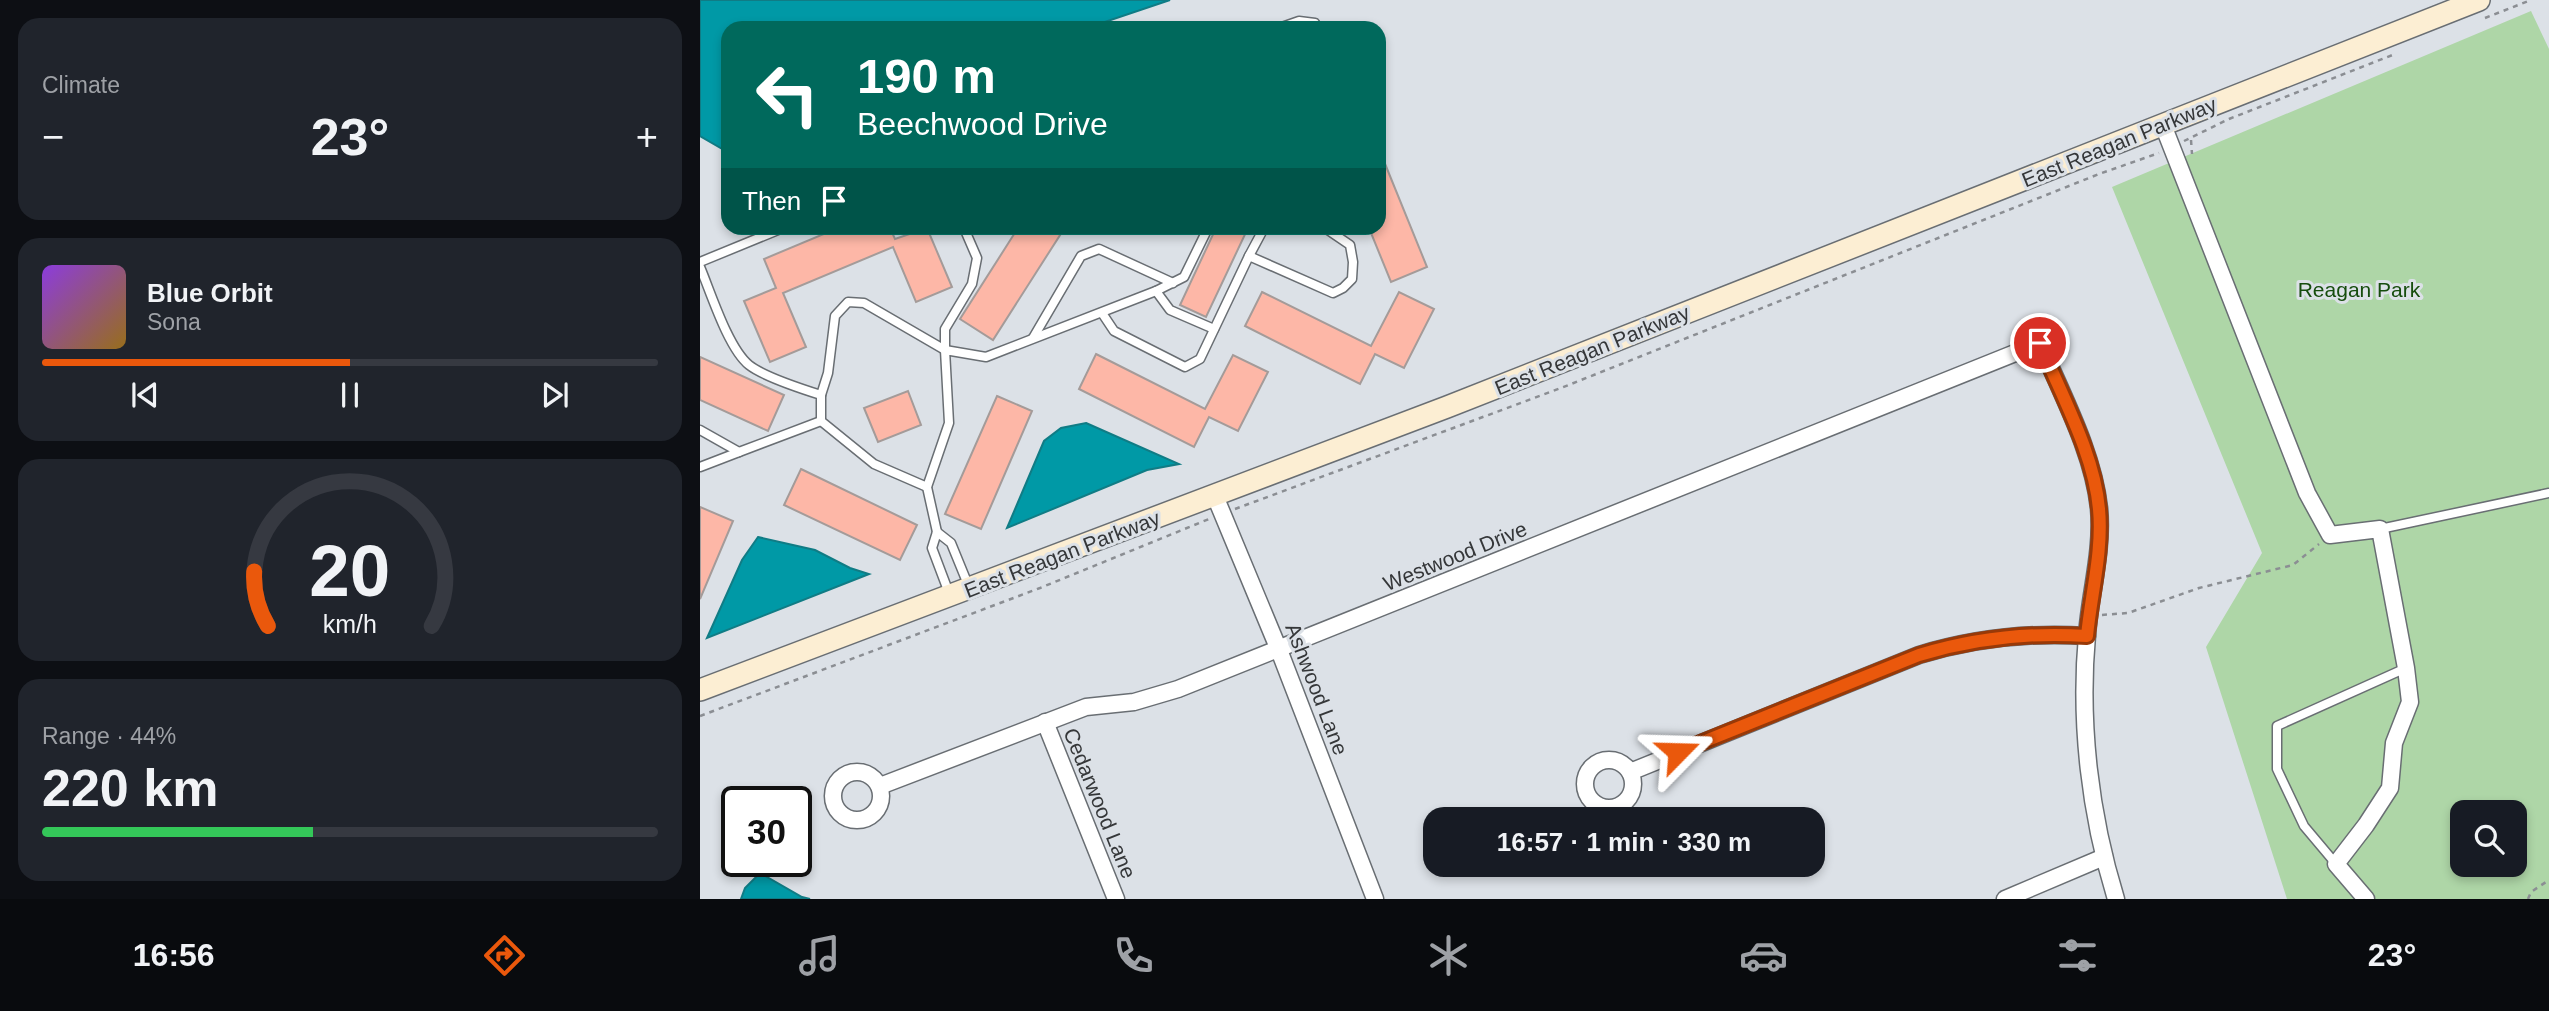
<!DOCTYPE html>
<html lang="en">
<head>
<meta charset="utf-8">
<style>
	:root { --surface:#171b24; --page:#20242c; --text:#f1f3f6; --muted:#9ea1a6; --line:#363941; --accent:#ea580c }
	body { margin:0; font-family:Helvetica,sans-serif; background:var(--page); color:var(--text); height:100vh; display:flex; flex-direction:column; font-size:26px; white-space:nowrap }
	* { box-sizing:border-box; margin:0 }
	p { font-size:23px; color:var(--muted) }
	.icon { flex:none; width:38px; height:38px; fill:none; stroke:currentColor; stroke-width:2; stroke-linecap:round; stroke-linejoin:round }
	.map { position:relative; flex:1; overflow:hidden }
	.details { display:flex; flex-direction:column; gap:18px; padding:18px; background:#0d0f14; width:700px }
	.details>* { flex:none }
	.hud { position:absolute; left:21px; top:21px; width:665px; height:214px; border-radius:21px; box-shadow:0 4px 10px #0003; background:#00695c; color:#fff; overflow:hidden }
	.fabs { position:absolute; left:1750px; top:800px; display:grid; gap:14px }
	.fabs a { display:grid; place-items:center; width:77px; height:77px; border-radius:14px; background:var(--surface); box-shadow:0 4px 10px #0003; font-size:35px }
	.speed { position:absolute; left:21px; top:786px; display:flex; gap:14px; font-size:35px; font-weight:700; text-align:center }
	.speed>* { display:grid; place-content:center; width:91px; height:91px; border-radius:50%; background:var(--surface); box-shadow:0 4px 10px #0003; line-height:1 }
	.speed .limit { border:4px solid #111; border-radius:10px; background:#fff; color:#111 }
	.pin { position:absolute; display:grid; place-items:center; width:60px; height:60px; color:#fff; margin:-30px; border:4px solid #fff; border-radius:50%; box-shadow:0 2px 7px #0007 }
	.me { position:absolute; width:77px; margin:-38px; rotate:68deg; stroke-linejoin:round; filter:drop-shadow(0 0 5px #0008) }
	.turn { display:flex; align-items:center; gap:24px; height:147px; padding:0 21px; font-size:32px }
	.turn .icon { width:91px; height:91px; stroke-width:2.5 }
	.turn b { display:block; font-size:49px; line-height:60px }
	.then { display:flex; align-items:center; height:66px; padding:0 21px; background:#0003; gap:14px; font-size:26px }
	.big { font-size:52px; font-weight:700; line-height:1.1 }
	.details .widget { flex:1; display:flex; flex-direction:column; justify-content:center; gap:10px; min-width:0; padding:0 24px; border-radius:21px; background:var(--page) }
	.details .dial { align-items:center; gap:0 }
	.dial svg { height:182px; overflow:visible; fill:none; stroke:var(--line); stroke-width:7; stroke-linecap:round; text-anchor:middle }
	.dial text { fill:var(--text); stroke:none }
	.song { display:flex; align-items:center; gap:21px }
	.cover { width:84px; height:84px; border-radius:10px; background:linear-gradient(135deg,hsl(270 70% 55%),hsl(40 70% 35%)) }
	.played { height:7px; border-radius:4px; background:linear-gradient(90deg,var(--accent) 50%,var(--line) 50%) }
	.keys { display:flex; justify-content:space-around; direction:ltr }
	.heat { display:flex; justify-content:space-between; align-items:center; font-size:38px; direction:ltr }
	.charge { height:10px; border-radius:5px; background:linear-gradient(90deg,#34c759 44%,var(--line) 0) }
	.trip { position:absolute; left:723px; top:807px; width:402px; height:70px; border-radius:21px; background:var(--surface); box-shadow:0 4px 10px #0003; font-weight:700; line-height:70px; text-align:center }
	.tabs { display:flex; height:112px; justify-content:space-around; align-items:center; background:#090b0e; color:var(--muted) }
	.tabs .icon { width:49px; height:49px }
	.tabs .active { color:var(--accent) }
	.tabs b { font-size:32px; color:var(--text) }
	main { display:flex; flex:1; min-height:0 }
	.map>svg:first-child { display:block }
</style>
</head>
<body>
<main>
<section class="details">
<div class="widget"><p>Climate</p>
<div class="heat"><a>−</a><b class="big">23°</b><a>+</a></div>
</div>
<div class="widget">
<div class="song"><i class="cover"></i><div><b>Blue Orbit</b><p>Sona</p></div></div>
<div class="played"></div>
<div class="keys"><svg class="icon" aria-label="previous" viewBox="0 0 24 24"><path d="M18 5L8 12l10 7zM5 5v14"/></svg><svg class="icon" aria-label="pause" viewBox="0 0 24 24"><path d="M8 5v14M16 5v14"/></svg><svg class="icon" aria-label="next" viewBox="0 0 24 24"><path d="M6 5l10 7-10 7zM19 5v14"/></svg></div>
</div>
<div class="widget dial"><svg viewBox="0 0 100 80">
<path d="M14 69A42 42 0 1 1 86 69"/>
<path d="M14 69A42 42 0 0 1 8 45" stroke="#ea580c"/>
<text x="50" y="56" font-size="32" font-weight="700">20</text>
<text x="50" y="72" font-size="11">km/h</text>
</svg></div>
<div class="widget"><p>Range · 44%</p><b class="big">220 km</b><div class="charge"></div></div>
</section>
<div class="map">
<svg width="1849" height="899" viewBox="0 0 1849 899">
	<rect width="100%" height="100%" fill="#dce1e7"/>
	<!-- green -->
	<path fill="#aed6a7" fill-rule="evenodd" d="M1831 11 1849 49V899H1587L1506 647 1562 553 1412 187ZM1762 812H1815V864H1762Z"/>
	<!-- water -->
	<g fill="#0099a6" stroke="#107c85" stroke-width="2">
		<path d="M0 0H470L387 28H28V149L24 150 0 136Z"/>
		<path d="M386 423 479 464 447 470 307 528 344 441 361 428Z"/>
		<path d="M58 537 115 550 150 568 169 574 7 638 42 560Z"/>
		<path d="M60 873 102 897 110 899H41L45 888Z"/>
	</g>
	<!-- building -->
	<g fill="#fdb7a7" stroke="#a49b99" stroke-width="2">
		<path d="M679 149 727 267 691 282 669 228H679Z"/>
		<path d="M138 228H190L195 239 227 228 252 287 216 302 193 247 83 293 106 347 70 362 44 301 76 288 64 259Z"/>
		<path d="M318 228H355L362 232 293 340 260 319Z"/>
		<path d="M516 228H548L506 317 480 305Z"/>
		<path d="M562 292 671 346 699 292 734 309 704 368 675 354 660 384 545 326Z"/>
		<path d="M396 354 505 409 533 355 568 372 538 431 509 417 494 447 379 389Z"/>
		<path d="M0 357 84 395 68 431 0 400Z"/>
		<path d="M208 391 221 425 178 442 164 408Z"/>
		<path d="M297 396 332 411 281 529 245 514Z"/>
		<path d="M101 469 217 525 200 560 84 505Z"/>
		<path d="M0 507 33 521 0 599Z"/>
	</g>
	<g fill="none" stroke-linecap="round" stroke-linejoin="round">
		<defs>
			<g id="lane">
				<path d="M579 28 599 21 615 23 618 28"/>
				<path d="M508 228 484 277 456 291 470 310 514 329"/>
				<path d="M549 256 564 228"/>
				<path d="M0 262 83 228"/>
				<path d="M0 267C11 293 28 348 49 365 64 377 102 389 121 395V421L174 464 227 487"/>
				<path d="M402 313 414 331 485 367 500 359 549 256 633 293 643 288 652 279 653 262 650 245 625 228"/>
				<path d="M333 338 381 256 399 249 473 283"/>
				<path d="M121 395 128 373 135 316 148 302 164 303 245 350V329L272 284 277 258 264 228"/>
				<path d="M0 430 39 452 0 467"/>
				<path d="M39 452 121 421"/>
				<path d="M1680 529 1849 493"/>
				<path d="M237 532 251 543 269 587"/>
				<path d="M249 593 232 548 237 532 227 487 249 423 245 350 286 357 456 291"/>
				<path d="M1636 864 1604 826 1577 769V726L1706 668"/>
			</g>
			<g id="street">
				<path d="M1463 125 1607 493 1630 535 1680 529 1706 668 1710 702 1694 743 1690 788 1666 825 1636 864 1666 899"/>
				<path d="M515 496 579 650 675 899"/>
				<path d="M345 722 416 899"/>
				<circle cx="909" cy="784" r="24"/>
				<path d="M930 772 1219 655C1275 638 1328 632 1387 636"/>
				<circle cx="157" cy="796" r="24"/>
				<path d="M180 786 386 707 434 702 478 689 1340 343C1362 395 1393 452 1399 508 1403 551 1390 593 1387 635 1379 723 1390 815 1416 899"/>
				<path d="M1305 899 1404 857"/>
			</g>
			<path id="secondary" d="M0 690 747 407 1779 0"/>
		</defs>
		<!-- lane casing -->
		<use href="#lane" stroke="#696e73" stroke-width="11"/>
		<!-- street casing -->
		<use href="#street" stroke="#696e73" stroke-width="19"/>
		<!-- secondary casing -->
		<use href="#secondary" stroke="#696e73" stroke-width="24"/>
		<!-- path -->
		<g stroke="#8b8e93" stroke-width="2.5" stroke-dasharray="5 5" stroke-linecap="butt">
			<path d="M1785 18 1831 0"/>
			<path d="M1491 140 1492 154"/>
			<path d="M1484 141 1529 119 1695 54"/>
			<path d="M535 509 861 388 1399 174 1459 153"/>
			<path d="M1402 615 1428 613 1499 588 1593 565 1619 544"/>
			<path d="M0 716 340 588 509 519"/>
			<path d="M1828 899 1831 892 1849 880"/>
		</g>
		<!-- lane -->
		<use href="#lane" stroke="#fff" stroke-width="8"/>
		<!-- street -->
		<use href="#street" stroke="#fff" stroke-width="16"/>
		<!-- secondary -->
		<use href="#secondary" stroke="#fceed3" stroke-width="21"/>
	</g>
	<g fill="none" stroke-linecap="round" stroke-linejoin="round">
		<defs>
			<path id="route" d="M978 752 1219 655C1275 638 1328 632 1387 636 1391 594 1403 551 1399 509 1394 453 1361 395 1340 343"/>
		</defs>
		<!-- route casing -->
		<use href="#route" stroke="#983908" stroke-width="18"/>
		<!-- route -->
		<use href="#route" stroke="#ea580c" stroke-width="12"/>
	</g>
	<g text-anchor="middle" dominant-baseline="central" stroke-width="6" stroke-linejoin="round" paint-order="stroke">
		<!-- street labels -->
		<g font-size="21" fill="#353739" stroke="#dce1e7">
			<text transform="translate(1419 142) rotate(-22)">East Reagan Parkway</text>
			<text transform="translate(892 350) rotate(-22)">East Reagan Parkway</text>
			<text transform="translate(362 554) rotate(-21)">East Reagan Parkway</text>
			<text transform="translate(755 556) rotate(-22)">Westwood Drive</text>
			<text transform="translate(617 689) rotate(69)">Ashwood Lane</text>
			<text transform="translate(400 803) rotate(68)">Cedarwood Lane</text>
		</g>
		<!-- park labels -->
		<g font-size="21" fill="#164d0d" stroke="#dce1e7">
			<text x="1659" y="289">Reagan Park</text>
		</g>
	</g>
</svg>
<div class="fabs">
<a><svg class="icon" aria-label="search" viewBox="0 0 24 24"><circle cx="10" cy="10" r="6"/><path d="M15 15l6 6"/></svg></a>
</div>
<div class="speed"><div class="limit">30</div></div>
<div class="pin" style="left:1340px;top:343px;background:#d93025"><svg class="icon" aria-label="arrive" viewBox="0 0 24 24"><path d="M6 21V4h12l-3 4 3 4H6"/></svg></div>
<svg class="me" style="left:978px;top:752px" viewBox="-20 -20 40 40"><path d="M0-17L14 15 0 8-14 15z" fill="#ea580c" stroke="#fff" stroke-width="4"/></svg>
<div class="trip">16:57 · 1 min · 330 m</div>
<div class="hud">
<div class="turn"><svg class="icon" aria-label="left" viewBox="0 0 24 24"><path d="M17 20v-9H6M10 6l-5 5 5 5"/></svg><div><b>190 m</b>Beechwood Drive</div></div>
<div class="then">Then<svg class="icon" aria-label="arrive" viewBox="0 0 24 24"><path d="M6 21V4h12l-3 4 3 4H6"/></svg></div>
</div>
</div>
</main>
<nav class="tabs">
<b>16:56</b>
<svg class="icon active" aria-label="directions" viewBox="0 0 24 24"><path d="M12 3l9 9-9 9-9-9zM9 14v-3h6M13 9l2 2-2 2"/></svg>
<svg class="icon" aria-label="music" viewBox="0 0 24 24"><path d="M9 18V5l10-2v13"/><circle cx="6" cy="18" r="3"/><circle cx="16" cy="16" r="3"/></svg>
<svg class="icon" aria-label="phone" viewBox="0 0 24 24"><path d="M5 4h4l2 5-3 2q2 4 5 5l2-3 5 2v4C11 20 4 13 5 4z"/></svg>
<svg class="icon" aria-label="climate" viewBox="0 0 24 24"><path d="M12 3v18M4 7l16 10M4 17L20 7"/></svg>
<svg class="icon" aria-label="car" viewBox="0 0 24 24"><path d="M5 17H2v-5l4-1 3-4h7l3 4 3 1v5h-3M9 17h6M6 11h13"/><circle cx="7" cy="17" r="2"/><circle cx="17" cy="17" r="2"/></svg>
<svg class="icon" aria-label="filters" viewBox="0 0 24 24"><path d="M4 7h16M4 17h16"/><circle cx="9" cy="7" r="2"/><circle cx="15" cy="17" r="2"/></svg>
<b>23°</b>
</nav>
</body>
</html>
